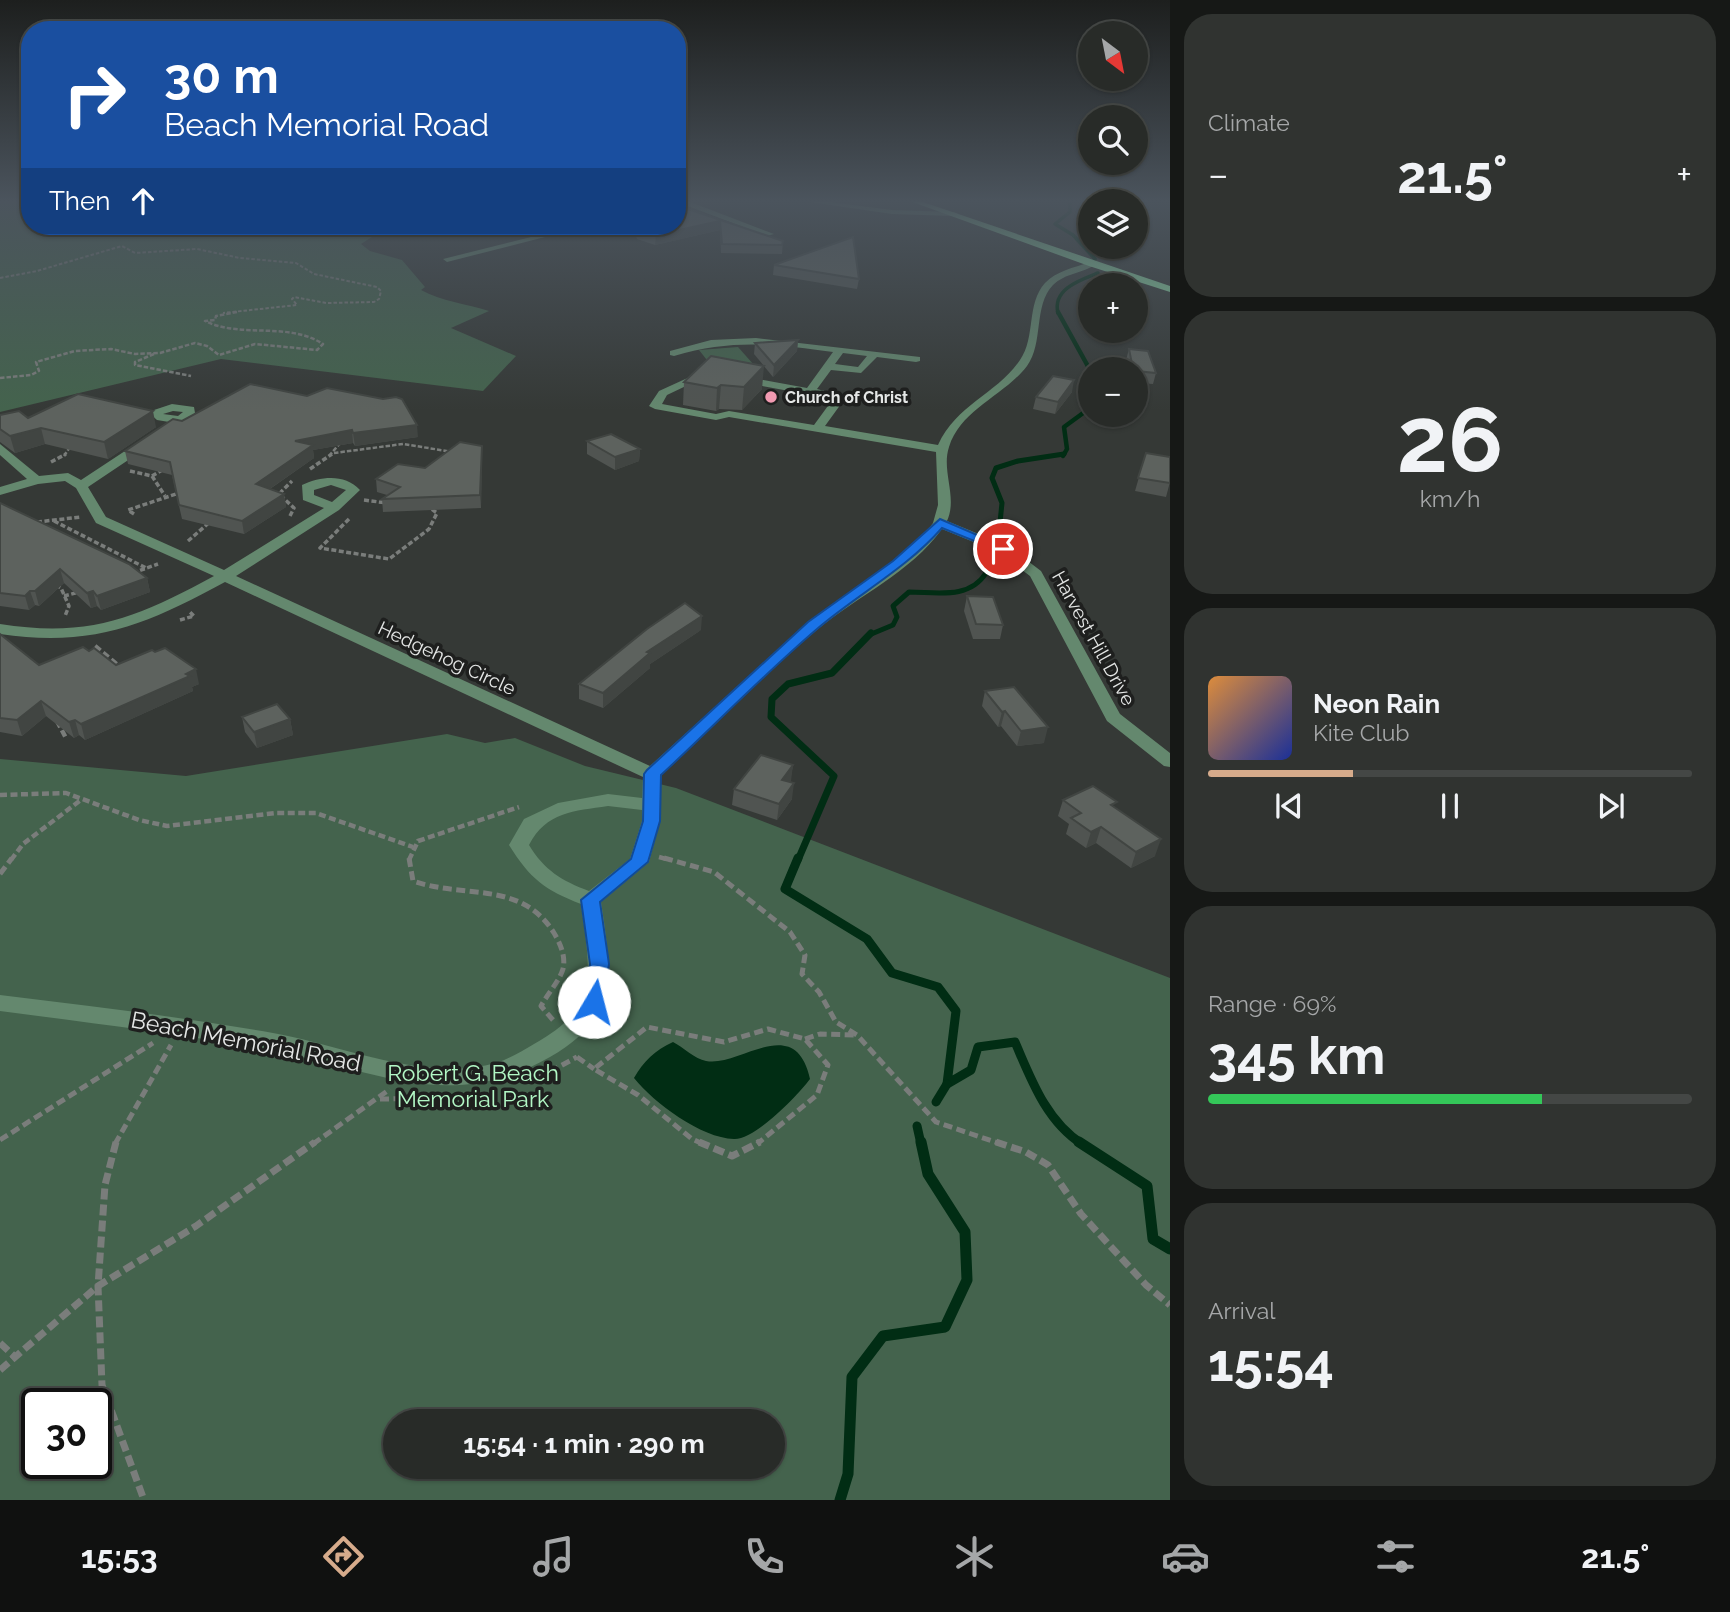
<!DOCTYPE html>
<html lang="en">
<head>
<meta charset="utf-8">
<style>
	:root { --surface:#282b28; --page:#303330; --text:#f1f3f6; --muted:#a5a7a8; --line:#444745; --accent:#d6ab8b }
	body { margin:0; font-family:Raleway,sans-serif; background:var(--page); color:var(--text); height:100vh; display:flex; flex-direction:column; font-size:26px; white-space:nowrap }
	* { box-sizing:border-box; margin:0 }
	p { font-size:23px; color:var(--muted) }
	.icon { flex:none; width:38px; height:38px; fill:none; stroke:currentColor; stroke-width:2; stroke-linecap:round; stroke-linejoin:round }
	.map { position:relative; flex:1; overflow:hidden }
	.sheet { display:flex; flex-direction:column; gap:14px; padding:14px; background:#161816; width:560px }
	.sheet>* { flex:none }
	.guide { position:absolute; left:21px; top:21px; width:665px; height:214px; border-radius:28px; box-shadow:0 2px 5px #0004,0 0 0 2px var(--line); background:#1a4fa0; color:#fff; overflow:hidden }
	.needle { width:46px; rotate:148deg }
	.fabs { position:absolute; left:1078px; top:21px; display:grid; gap:14px }
	.fabs a { display:grid; place-items:center; width:70px; height:70px; border-radius:50%; background:var(--surface); box-shadow:0 2px 5px #0004,0 0 0 2px var(--line); font-size:35px }
	.speed { position:absolute; left:21px; top:1388px; display:flex; gap:14px; font-size:35px; font-weight:700; text-align:center }
	.speed>* { display:grid; place-content:center; width:91px; height:91px; border-radius:50%; background:var(--surface); box-shadow:0 2px 5px #0004,0 0 0 2px var(--line); line-height:1 }
	.speed .limit { border:4px solid #111; border-radius:10px; background:#fff; color:#111 }
	.pin { position:absolute; display:grid; place-items:center; width:60px; height:60px; color:#fff; margin:-30px; border:4px solid #fff; border-radius:50%; box-shadow:0 2px 7px #0007 }
	.me { position:absolute; width:77px; margin:-38px; rotate:8deg; stroke-linejoin:round; filter:drop-shadow(0 0 5px #0008) }
	.turn { display:flex; align-items:center; gap:24px; height:147px; padding:0 28px; font-size:32px }
	.turn .icon { width:91px; height:91px; stroke-width:2.5 }
	.turn b { display:block; font-size:49px; line-height:60px }
	.then { display:flex; align-items:center; height:66px; padding:0 28px; background:#0003; gap:14px; font-size:26px }
	.big { font-size:52px; font-weight:700; line-height:1.1 }
	.sheet .tile { flex:1; display:flex; flex-direction:column; justify-content:center; gap:10px; min-width:0; padding:0 24px; border-radius:28px; background:var(--page) }
	.sheet .dial { align-items:center; gap:0 }
	.dial b { font-size:91px; line-height:1 }
	.song { display:flex; align-items:center; gap:21px }
	.cover { width:84px; height:84px; border-radius:10px; background:linear-gradient(135deg,hsl(30 70% 55%),hsl(230 70% 35%)) }
	.played { height:7px; border-radius:4px; background:linear-gradient(90deg,var(--accent) 30%,var(--line) 30%) }
	.keys { display:flex; justify-content:space-around; direction:ltr }
	.heat { display:flex; justify-content:space-between; align-items:center; font-size:38px; direction:ltr }
	.charge { height:10px; border-radius:5px; background:linear-gradient(90deg,#34c759 69%,var(--line) 0) }
	.trip { position:absolute; left:383px; top:1409px; width:402px; height:70px; border-radius:35px; background:var(--surface); box-shadow:0 2px 5px #0004,0 0 0 2px var(--line); font-weight:700; line-height:70px; text-align:center }
	.menu { display:flex; height:112px; justify-content:space-around; align-items:center; background:#101110; color:var(--muted) }
	.menu .icon { width:49px; height:49px }
	.menu .selected { color:var(--accent) }
	.menu b { font-size:32px; color:var(--text) }
	main { display:flex; flex:1; min-height:0 }
	.map>svg:first-child { display:block }
</style>
</head>
<body>
<main>
<div class="map">
<svg width="1170" height="1500" viewBox="0 0 1170 1500">
	<rect width="100%" height="100%" fill="#353936"/>
	<!-- green -->
	<g fill="#44634d" fill-rule="evenodd">
		<path d="M0 200H30V226H461L427 232 403 229 375 235 361 244 370 251 402 260 425 287 421 290C441 301 467 304 489 311L451 328 516 356 483 391 221 359 0 412Z"/>
		<path d="M738 347 754 365 714 369 699 350Z"/>
		<path d="M447 734 485 743 515 738 585 766 676 788 1170 978V1500H0V759L186 776ZM37 1404H96V1463H37ZM396 1421H774V1466H396Z"/>
	</g>
	<!-- water -->
	<path fill="#012d14" d="M673 1042C683 1047 695 1059 706 1061 739 1068 795 1011 810 1079 798 1095 755 1140 734 1139 701 1138 654 1103 634 1078 643 1062 655 1050 673 1042Z"/>
	<g fill="none" stroke-linecap="round" stroke-linejoin="round">
		<!-- stream-far5 -->
		<g stroke="#012d14" stroke-width="3.5">
			<path d="M1070 200V212L1055 224 1073 235 1095 259"/>
			<path d="M1058 313C1052 289 1080 280 1098 273"/>
		</g>
		<!-- stream-far4 -->
		<g stroke="#012d14" stroke-width="4.5">
			<path d="M1058 312 1090 370"/>
			<path d="M1063 456 1067 449 1064 427 1090 408"/>
		</g>
		<!-- stream-far3 -->
		<g stroke="#012d14" stroke-width="5">
			<path d="M999 532 1002 503 992 478 996 468 1018 461 1064 454"/>
			<path d="M869 635 893 625 897 617 893 606 909 592C936 592 969 600 986 573V557"/>
		</g>
		<!-- stream-far2 -->
		<path stroke="#012d14" stroke-width="7" d="M798 860 834 776 771 717 772 699 788 684 832 673 871 633"/>
		<!-- stream-far1 -->
		<g stroke="#012d14" stroke-width="9">
			<path d="M798 858 785 889 867 939 892 973 938 987 956 1011 947 1084 971 1070 978 1047 1015 1042C1031 1079 1046 1121 1082 1144"/>
			<path d="M936 1102 947 1084"/>
			<path d="M917 1126 921 1144"/>
		</g>
		<!-- stream -->
		<g stroke="#012d14" stroke-width="11">
			<path d="M1079 1142 1147 1186 1153 1239 1170 1249"/>
			<path d="M840 1500 848 1474 852 1377 883 1336 945 1327 967 1280 965 1232 928 1174 921 1142"/>
		</g>
		<!-- path-far5 -->
		<path stroke="#7a7d7b" stroke-width="2" stroke-dasharray="3.5 2" stroke-linecap="butt" d="M0 278 37 271 122 246 135 253 197 249 240 258 296 263 314 274 377 287 381 291 379 299 374 302 326 303 294 297 292 299 297 305 223 313"/>
		<!-- path-far4 -->
		<g stroke="#7a7d7b" stroke-width="2.5" stroke-dasharray="4.5 2" stroke-linecap="butt">
			<path d="M154 354 135 362V365L191 376"/>
			<path d="M0 378 31 375 39 371 36 362 75 351 111 349 135 354 160 353 195 343 207 346 219 355 255 344 317 350 323 344C287 321 242 339 205 321L215 320 216 316 237 312"/>
			<path d="M334 453 403 444 453 452"/>
			<path d="M64 456 70 447"/>
			<path d="M329 456 342 441"/>
		</g>
		<!-- path-far3 -->
		<g stroke="#7a7d7b" stroke-width="3.5" stroke-dasharray="5 2.5" stroke-linecap="butt">
			<path d="M51 462 66 454"/>
			<path d="M310 469 332 454"/>
			<path d="M130 471 152 476 164 469"/>
			<path d="M152 476 165 496"/>
			<path d="M364 500 387 503"/>
			<path d="M134 514 128 510 182 492"/>
			<path d="M290 516 294 508 279 494 292 481"/>
			<path d="M349 519 320 548 389 559 429 529 437 513 430 508"/>
			<path d="M54 521 146 568"/>
			<path d="M37 522 81 517"/>
			<path d="M188 541 211 521"/>
			<path d="M133 573 158 564"/>
			<path d="M56 585 61 588 69 606 65 616"/>
			<path d="M64 596 79 592"/>
			<path d="M180 620 194 616 190 612"/>
		</g>
		<!-- path-far2 -->
		<g stroke="#7a7d7b" stroke-width="4.5" stroke-dasharray="7 3.5" stroke-linecap="butt">
			<path d="M95 646 120 667"/>
			<path d="M57 721 66 738"/>
			<path d="M0 795 66 793 139 820 167 826 276 813H316L413 847"/>
			<path d="M659 857 670 860"/>
			<path d="M11 860 23 844 82 799"/>
			<path d="M409 860 418 841 519 807"/>
		</g>
		<!-- path-far1 -->
		<g stroke="#7a7d7b" stroke-width="5" stroke-dasharray="9 4.5" stroke-linecap="butt">
			<path d="M409 858 413 881C465 899 521 880 554 933 560 943 566 956 563 969 559 982 548 993 541 1006L553 1020"/>
			<path d="M664 858 714 872 790 932 805 955 802 974 819 992 836 1022 857 1035 936 1122 1001 1144"/>
			<path d="M0 874 12 858"/>
			<path d="M805 1039 820 1034 856 1035"/>
			<path d="M577 1057 594 1069"/>
			<path d="M538 1078 577 1057"/>
			<path d="M380 1099 465 1098"/>
			<path d="M0 1140 153 1043"/>
			<path d="M115 1144 171 1045"/>
			<path d="M313 1144 390 1089"/>
			<path d="M703 1144 692 1139 638 1095 594 1069 647 1027 724 1042 768 1029 805 1039 828 1065 817 1095 757 1144"/>
		</g>
		<!-- path -->
		<g stroke="#7a7d7b" stroke-width="7" stroke-dasharray="11 5" stroke-linecap="butt">
			<path d="M116 1142 105 1185 98 1286 102 1385 144 1500"/>
			<path d="M699 1142 732 1156 760 1142"/>
			<path d="M996 1142 1026 1152 1048 1165 1081 1214 1146 1285 1170 1305"/>
			<path d="M0 1343 15 1357"/>
			<path d="M0 1370 98 1286 196 1226 315 1142"/>
		</g>
		<!-- minor -->
		<g fill="#64886e" fill-rule="evenodd">
			<path d="M677 200H685L774 234 767 236 677 202Z"/>
			<path d="M796 200H814L892 210 954 212 958 214 954 216 892 214Z"/>
			<path d="M575 226H588L447 262 443 259Z"/>
			<path d="M1089 262 1096 264C1084 273 1065 273 1053 285 1033 306 1044 343 1027 366 1004 396 961 409 949 447 941 471 958 497 947 521L1008 546 1041 571 1120 714 1170 753V767L1164 766 1107 721 1030 576 998 552 942 529C910 573 859 595 818 629 763 674 713 726 661 775L660 821 649 862 601 902C612 972 619 1018 550 1057 449 1115 375 1069 273 1051 183 1034 91 1023 0 1011V995C91 1006 182 1017 273 1033 341 1045 426 1083 496 1063 509 1059 522 1051 534 1044 601 1007 590 971 581 904 545 890 530 879 509 845L524 819 558 803 608 794 642 798 643 777 225 582C146 625 91 648 0 634V624C89 638 137 618 214 576L96 523 76 488 65 481 38 484 0 495V487L27 479 0 455V444L39 476 68 473 81 480 169 422 157 420 149 413 151 411 172 404 194 407 195 413 185 422 88 487 106 517 224 570 324 508 303 500 302 485C322 476 345 474 360 490L339 510 236 576 650 766 807 623 893 563 923 536 933 523 938 505 936 452 729 417 716 420 655 409 649 406 659 391 705 370 710 373 709 375 667 395 662 404 716 414 729 411 814 425 833 399 741 382 736 379 741 376 807 388 833 352C773 344 733 339 674 356L670 355V351L711 340 756 338 920 357V361L916 362 877 357 861 373 831 370 817 389 846 397 825 426 938 445C957 404 997 394 1020 360 1036 337 1026 304 1045 283 1056 271 1074 268 1089 262ZM843 353 867 356 858 367 835 364ZM173 411 183 412 178 416 163 414ZM331 485 346 490 332 502 314 495V490ZM608 806 642 810V821L630 859 589 891C562 881 544 870 529 845 546 812 574 811 608 806Z"/>
		</g>
		<!-- major -->
		<path fill="#8cd9a3" fill-rule="evenodd" d="M907 200H917L1170 286V292L1089 266Z"/>
	</g>
	<!-- wall -->
	<g fill="#505451">
		<path d="M677 209 783 241 782 254 721 253 720 230 655 245 637 239 634 226H677Z"/>
		<path d="M446 226H521L475 237Z"/>
		<path d="M774 265 859 279 857 289 773 275Z"/>
		<path d="M798 340 797 351 773 377 754 354 755 343Z"/>
		<path d="M1129 349 1156 373 1153 384 1136 383V369H1128L1126 360Z"/>
		<path d="M684 382 762 389 742 410 719 409 716 411 683 405Z"/>
		<path d="M1072 392 1055 414 1033 409 1036 397Z"/>
		<path d="M307 396 418 437 355 446 353 443 313 450 314 458 270 489 284 494 286 507 244 534 182 519 172 475 128 464 125 451 182 421Z"/>
		<path d="M0 415 28 418 156 427 108 459 45 444 15 453 0 442Z"/>
		<path d="M587 441 640 449 639 461 615 470 587 454Z"/>
		<path d="M482 446 481 508 383 512 382 499 387 495 377 492 376 479 425 468Z"/>
		<path d="M1146 453 1170 482 1166 497 1135 491Z"/>
		<path d="M0 503 147 578 150 592 101 610 97 606 91 608 64 583 39 606 35 605 29 610 0 606Z"/>
		<path d="M967 596 1003 625 1000 639H973L964 611Z"/>
		<path d="M701 630 650 664V668L603 708 579 699V684Z"/>
		<path d="M0 634 39 665 89 651 116 665 199 684 192 687 193 691 85 740 79 735 74 738 46 716 22 736 0 732Z"/>
		<path d="M985 691 1044 743 1017 746 1001 726 998 727 982 706Z"/>
		<path d="M242 717 290 719 293 735 257 748 245 732Z"/>
		<path d="M793 765 790 782 792 799 777 820 732 805 734 789Z"/>
		<path d="M1063 800 1115 808 1155 856 1131 868 1096 843 1086 848 1066 834 1069 824 1058 816Z"/>
	</g>
	<!-- shaded-wall -->
	<g fill="#414542">
		<path d="M720 221V230L655 245 656 235Z"/>
		<path d="M482 226H521L475 237V227Z"/>
		<path d="M798 340 797 351 773 377 774 365Z"/>
		<path d="M764 366 762 389 742 410 744 387Z"/>
		<path d="M1074 380 1072 392 1055 414 1058 402Z"/>
		<path d="M721 385 719 409 716 411 717 388Z"/>
		<path d="M153 411 156 427 108 459 104 442Z"/>
		<path d="M417 425 418 437 355 446 353 433Z"/>
		<path d="M41 428 45 444 15 453 10 436Z"/>
		<path d="M352 430 353 443 313 450 314 458 258 497 256 484 295 441Z"/>
		<path d="M482 446V459L481 508 480 495Z"/>
		<path d="M640 449 639 461 615 470V457Z"/>
		<path d="M284 494 286 507 244 534 242 521Z"/>
		<path d="M60 569 64 583 39 606 35 591Z"/>
		<path d="M147 578 150 592 101 610 97 596Z"/>
		<path d="M30 591 35 605 29 610 25 596Z"/>
		<path d="M93 591 97 606 91 608 87 593Z"/>
		<path d="M702 616 701 630 650 664V668L603 708V693L647 652Z"/>
		<path d="M196 669 199 684 192 687 193 691 85 740 81 724Z"/>
		<path d="M41 701 46 716 22 736 17 720Z"/>
		<path d="M1005 711 1001 726 998 727 1002 712Z"/>
		<path d="M290 719 293 735 257 748 254 732Z"/>
		<path d="M75 720 79 735 74 738 69 722Z"/>
		<path d="M1048 727 1044 743 1017 746 1021 731Z"/>
		<path d="M793 765 791 781 780 796 782 780Z"/>
		<path d="M794 783 792 799 777 820 779 804Z"/>
		<path d="M1101 827 1096 843 1086 848 1091 832Z"/>
		<path d="M1161 839 1155 856 1131 868 1136 852Z"/>
	</g>
	<!-- building -->
	<g fill="#5d625e" stroke="#414542" stroke-width="2">
		<path d="M677 209H688L783 241 782 245 722 244 720 221 656 235 638 229 637 226H677Z"/>
		<path d="M853 237 859 279 774 265Z"/>
		<path d="M798 340 774 365 755 343Z"/>
		<path d="M1129 349 1148 351 1156 373 1136 371V369H1133Z"/>
		<path d="M711 356 764 366 744 387 721 385 717 388 684 382Z"/>
		<path d="M1053 376 1074 380 1058 402 1036 397Z"/>
		<path d="M250 384 307 396 327 388 383 399 396 397 402 399 417 425 353 433 352 430 295 441 313 445 256 484 284 494 242 521 179 505 170 462 125 451 173 419 182 421Z"/>
		<path d="M78 394 153 411 104 442 41 428 10 436 0 429V415L19 411 28 418Z"/>
		<path d="M611 434 640 449 615 457 587 441Z"/>
		<path d="M460 442 482 446 480 495 382 499 400 487 376 479 398 464 425 468Z"/>
		<path d="M1146 453 1170 457V483L1138 478Z"/>
		<path d="M0 503 129 564 147 578 97 596 93 591 87 593 60 569 35 591H30L25 596 0 593Z"/>
		<path d="M967 596 993 597 1003 625 976 624Z"/>
		<path d="M685 603 702 616 647 652 650 653 603 693 579 684 647 629Z"/>
		<path d="M0 634 39 665 83 647 89 651 94 648 116 665 152 650 155 652 165 648 196 669 186 674 190 676 81 724 75 720 69 722 41 701 17 720 0 718Z"/>
		<path d="M1014 687 1048 727 1021 731 1005 711 1002 712 985 691Z"/>
		<path d="M277 704 290 719 254 732 242 717Z"/>
		<path d="M761 755 793 765 782 780 794 783 779 804 734 789Z"/>
		<path d="M1093 786 1117 802 1111 805 1161 839 1136 852 1101 827 1091 832 1071 818 1081 813 1063 800Z"/>
	</g>
	<!-- sky -->
	<linearGradient id="sky" x2="0" y2="1"><stop stop-color="#1d1f1e"/><stop offset="0.49" stop-color="#4b545d"/><stop offset="1" stop-color="#4b545d" stop-opacity="0"/></linearGradient>
	<rect width="1170" height="410" fill="url(#sky)"/>
	<!-- route -->
	<path fill="#1a73e8" stroke="#114b97" stroke-width="2" d="M940 519 1010 549 1003 553 999 551 942 528C906 569 858 594 817 629 763 675 713 727 661 775L660 821 648 862 600 902 609 964 604 1002 601 1008 594 1010 587 1008 584 1002 590 964 581 900 631 859 643 821 644 774 647 770 808 622 893 561Z"/>
	<!-- markers -->
	<circle fill="#f19ab1" stroke="#1e1f1e" stroke-width="2.5" cx="771" cy="397" r="7"/>
	<g text-anchor="middle" dominant-baseline="central" stroke-width="7" stroke-linejoin="round" paint-order="stroke">
		<!-- far-poi labels -->
		<g font-size="16" font-weight="bold" fill="#e5e7e6" stroke="#1e1f1e" text-anchor="start">
			<text x="785" y="397">Church of Christ</text>
		</g>
		<!-- street labels -->
		<g font-size="19" fill="#e5e7e6" stroke="#1e1f1e">
			<text transform="translate(1094 638) rotate(61)">Harvest Hill Drive</text>
			<text transform="translate(447 658) rotate(25)">Hedgehog Circle</text>
		</g>
		<!-- near-street labels -->
		<g font-size="23" fill="#e5e7e6" stroke="#1e1f1e">
			<text transform="translate(246 1041) rotate(11)">Beach Memorial Road</text>
		</g>
		<!-- near-park labels -->
		<g font-size="23" fill="#b2f7c5" stroke="#1e1f1e">
			<text x="473" y="1072">Robert G. Beach<tspan x="473" dy="26">Memorial Park</tspan></text>
		</g>
	</g>
</svg>
<div class="fabs">
<a><svg class="needle" viewBox="-14 -14 28 28"><path d="M0-13l5 13h-10z" fill="#e53935"/><path d="M0 13l5-13h-10z" fill="#a5a7a8"/></svg></a>
<a><svg class="icon" aria-label="search" viewBox="0 0 24 24"><circle cx="10" cy="10" r="6"/><path d="M15 15l6 6"/></svg></a>
<a><svg class="icon" aria-label="layers" viewBox="0 0 24 24"><path d="M12 4l9 5-9 5-9-5zM3 14l9 5 9-5"/></svg></a>
<a>+</a>
<a>−</a>
</div>
<div class="speed"><div class="limit">30</div></div>
<div class="pin" style="left:1003px;top:549px;background:#d93025"><svg class="icon" aria-label="arrive" viewBox="0 0 24 24"><path d="M6 21V4h12l-3 4 3 4H6"/></svg></div>
<svg class="me" style="left:594px;top:1002px" viewBox="-20 -20 40 40"><circle r="19" fill="#fff"/><path d="M0-13L10 11 0 6-10 11z" fill="#1a73e8"/></svg>
<div class="trip">15:54 · 1 min · 290 m</div>
<div class="guide">
<div class="turn"><svg class="icon" aria-label="right" viewBox="0 0 24 24"><path d="M7 20v-9h11M14 6l5 5-5 5"/></svg><div><b>30 m</b>Beach Memorial Road</div></div>
<div class="then">Then<svg class="icon" aria-label="ahead" viewBox="0 0 24 24"><path d="M12 20V5M6 11l6-6 6 6"/></svg></div>
</div>
</div>
<section class="sheet">
<div class="tile"><p>Climate</p>
<div class="heat"><a>−</a><b class="big">21.5°</b><a>+</a></div>
</div>
<div class="tile dial"><b>26</b><p>km/h</p></div>
<div class="tile">
<div class="song"><i class="cover"></i><div><b>Neon Rain</b><p>Kite Club</p></div></div>
<div class="played"></div>
<div class="keys"><svg class="icon" aria-label="previous" viewBox="0 0 24 24"><path d="M18 5L8 12l10 7zM5 5v14"/></svg><svg class="icon" aria-label="pause" viewBox="0 0 24 24"><path d="M8 5v14M16 5v14"/></svg><svg class="icon" aria-label="next" viewBox="0 0 24 24"><path d="M6 5l10 7-10 7zM19 5v14"/></svg></div>
</div>
<div class="tile"><p>Range · 69%</p><b class="big">345 km</b><div class="charge"></div></div>
<div class="tile"><p>Arrival</p><b class="big">15:54</b></div>
</section>
</main>
<nav class="menu">
<b>15:53</b>
<svg class="icon selected" aria-label="directions" viewBox="0 0 24 24"><path d="M12 3l9 9-9 9-9-9zM9 14v-3h6M13 9l2 2-2 2"/></svg>
<svg class="icon" aria-label="music" viewBox="0 0 24 24"><path d="M9 18V5l10-2v13"/><circle cx="6" cy="18" r="3"/><circle cx="16" cy="16" r="3"/></svg>
<svg class="icon" aria-label="phone" viewBox="0 0 24 24"><path d="M5 4h4l2 5-3 2q2 4 5 5l2-3 5 2v4C11 20 4 13 5 4z"/></svg>
<svg class="icon" aria-label="climate" viewBox="0 0 24 24"><path d="M12 3v18M4 7l16 10M4 17L20 7"/></svg>
<svg class="icon" aria-label="car" viewBox="0 0 24 24"><path d="M5 17H2v-5l4-1 3-4h7l3 4 3 1v5h-3M9 17h6M6 11h13"/><circle cx="7" cy="17" r="2"/><circle cx="17" cy="17" r="2"/></svg>
<svg class="icon" aria-label="filters" viewBox="0 0 24 24"><path d="M4 7h16M4 17h16"/><circle cx="9" cy="7" r="2"/><circle cx="15" cy="17" r="2"/></svg>
<b>21.5°</b>
</nav>
</body>
</html>
